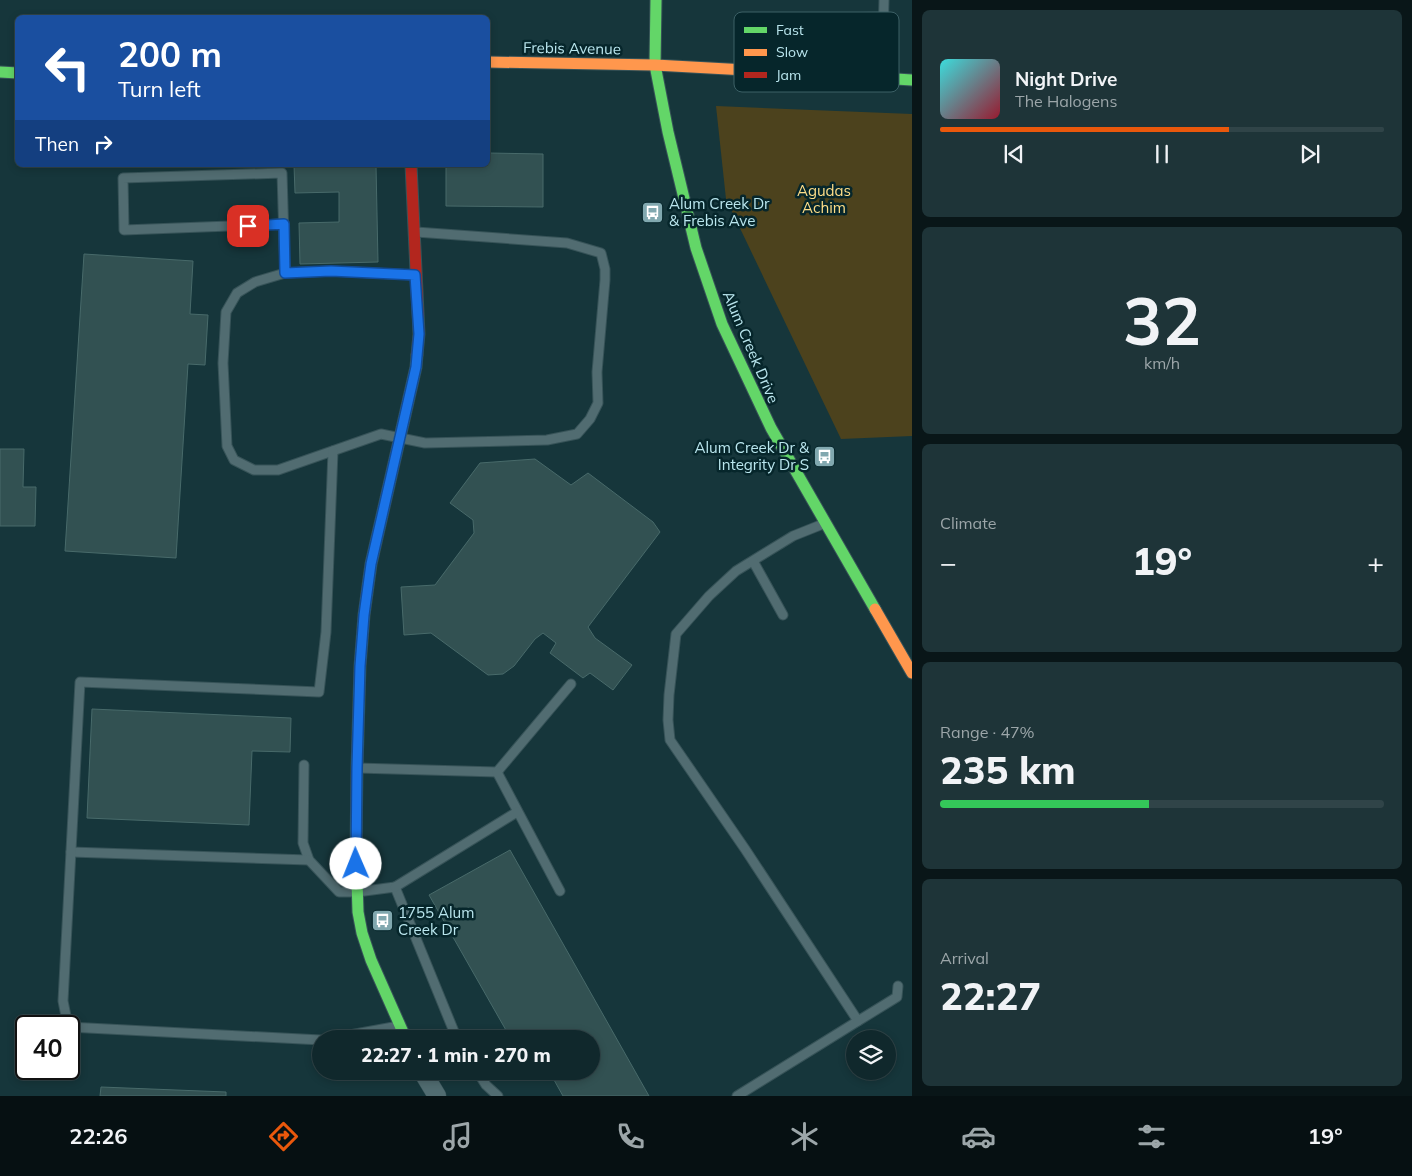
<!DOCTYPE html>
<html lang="en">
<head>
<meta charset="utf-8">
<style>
	:root { --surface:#10282c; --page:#1e3438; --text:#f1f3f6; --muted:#9ca6a9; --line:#304448; --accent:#ea580c }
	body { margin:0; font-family:Mulish,sans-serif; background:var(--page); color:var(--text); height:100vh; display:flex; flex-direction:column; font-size:19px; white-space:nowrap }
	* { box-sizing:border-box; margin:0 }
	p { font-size:16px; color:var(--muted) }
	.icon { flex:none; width:28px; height:28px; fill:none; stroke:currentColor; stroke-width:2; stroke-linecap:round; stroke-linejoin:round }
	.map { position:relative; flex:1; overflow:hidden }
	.sheet { display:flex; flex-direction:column; gap:10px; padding:10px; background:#091618; width:500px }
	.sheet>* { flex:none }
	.top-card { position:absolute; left:15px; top:15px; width:475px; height:152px; border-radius:8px; box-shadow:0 2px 8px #0003,0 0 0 1px var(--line); background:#1a4fa0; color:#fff; overflow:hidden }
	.fabs { position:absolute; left:846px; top:1030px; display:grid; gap:10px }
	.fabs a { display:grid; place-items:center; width:50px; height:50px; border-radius:50%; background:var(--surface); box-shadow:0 2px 8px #0003,0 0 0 1px var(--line); font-size:25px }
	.speed { position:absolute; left:15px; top:1015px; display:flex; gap:10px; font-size:25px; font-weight:700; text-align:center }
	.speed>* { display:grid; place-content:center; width:65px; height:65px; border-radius:50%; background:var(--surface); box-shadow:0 2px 8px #0003,0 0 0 1px var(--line); line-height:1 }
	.speed .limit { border:2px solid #111; border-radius:8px; background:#fff; color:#111 }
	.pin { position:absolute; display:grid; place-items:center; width:42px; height:42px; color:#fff; margin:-21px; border-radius:10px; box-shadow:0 2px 8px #0006 }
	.me { position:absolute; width:55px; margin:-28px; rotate:359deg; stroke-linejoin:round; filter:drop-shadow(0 0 4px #0008) }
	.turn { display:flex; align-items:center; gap:18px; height:105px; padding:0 20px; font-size:22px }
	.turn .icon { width:65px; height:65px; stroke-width:2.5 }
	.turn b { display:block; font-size:35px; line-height:42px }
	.then { display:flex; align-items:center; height:48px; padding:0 20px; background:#0003; gap:10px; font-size:19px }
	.big { font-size:38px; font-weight:800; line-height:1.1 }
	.sheet .widget { flex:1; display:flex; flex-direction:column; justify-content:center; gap:8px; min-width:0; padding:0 18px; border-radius:8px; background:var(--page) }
	.sheet .dial { align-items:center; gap:0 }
	.dial b { font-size:65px; line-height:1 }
	.song { display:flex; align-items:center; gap:15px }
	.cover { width:60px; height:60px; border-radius:8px; background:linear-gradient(135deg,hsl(180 70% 55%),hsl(350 70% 35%)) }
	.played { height:5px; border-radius:2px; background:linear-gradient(90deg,var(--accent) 65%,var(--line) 65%) }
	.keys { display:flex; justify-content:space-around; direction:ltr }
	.heat { display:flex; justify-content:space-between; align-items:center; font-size:28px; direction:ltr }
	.charge { height:8px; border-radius:4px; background:linear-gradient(90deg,#34c759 47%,var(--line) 0) }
	.trip { position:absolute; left:312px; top:1030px; width:288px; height:50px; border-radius:25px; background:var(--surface); box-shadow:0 2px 8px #0003,0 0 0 1px var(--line); font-weight:800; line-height:50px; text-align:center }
	.menu { display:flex; height:80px; justify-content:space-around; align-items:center; background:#061012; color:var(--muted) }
	.menu .icon { width:35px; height:35px }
	.menu .selected { color:var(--accent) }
	.menu b { font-size:22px; color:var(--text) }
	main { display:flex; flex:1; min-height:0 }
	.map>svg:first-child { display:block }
</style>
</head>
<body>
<main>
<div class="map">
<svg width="912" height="1096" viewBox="0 0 912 1096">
	<rect width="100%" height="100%" fill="#16363b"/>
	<!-- green -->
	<path fill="#4c421d" d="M716 106 912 114V436L841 439 726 199Z"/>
	<!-- building -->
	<g fill="#325152" stroke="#486a6a">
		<path d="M488 153 543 154V207L446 206V166L488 165Z"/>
		<path d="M294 165H376L378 262 300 264 299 223 339 222V192L295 193Z"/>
		<path d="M84 254 193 261 190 314 208 315 205 365 188 364 176 558 65 551Z"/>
		<path d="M0 449H24L23 487H36L35 526H0Z"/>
		<path d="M535 459 571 485 588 473 653 522 660 532 588 627 595 638 632 665 613 690 590 673 583 678 550 653 556 643 543 633 535 639 514 666 503 674 488 675 431 633 404 635 401 587 435 585 474 533 473 520 450 503 480 463Z"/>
		<path d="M92 709 291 718 290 752 252 751 249 825 87 818Z"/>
		<path d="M510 850 649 1096H563L549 1071H591V1039H511L429 895Z"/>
		<path d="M101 1087 226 1092V1096H100Z"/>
	</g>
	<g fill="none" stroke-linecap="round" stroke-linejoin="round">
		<defs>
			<g id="lane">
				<path d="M789 19 884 17"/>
				<path d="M882 78 884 0"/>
				<path d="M284 224 124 230 123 178 282 173 285 273"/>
				<path d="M415 275 331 271 285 273 255 282 237 293 226 312 223 363 227 446 234 460 254 470H278L381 434 425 443 547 440 577 434 590 419 598 403 597 372 605 280V269L601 253 567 243 416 232"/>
				<path d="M823 524 793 536 736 571 709 596 676 634 669 695 668 720 670 740 745 849 858 1021 897 997 898 986"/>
				<path d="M753 561 783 615"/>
				<path d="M304 765 303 843 309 860 339 892H357L395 887 457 1039"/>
				<path d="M357 768 497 772 571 684"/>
				<path d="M497 772 560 891"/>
				<path d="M71 852 309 860"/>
				<path d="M395 887 517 812"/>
				<path d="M68 1026 63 1001 80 682 319 692 326 632 333 451"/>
				<path d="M69 1027 321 1040"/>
				<path d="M328 1039 399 1026"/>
				<path d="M477 1071 486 1085 498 1096"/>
				<path d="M737 1096 858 1021"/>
			</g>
			<path id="street" d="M422 1071 437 1096"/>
			<g id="fast">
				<path d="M656 0 655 65 668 132 696 248 722 324 771 428 875 609"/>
				<path d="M0 72 18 73"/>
				<path d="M817 74 912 80"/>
				<path d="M406 1039 371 960 362 933 358 912 356 850 357 768 360 666 364 615 371 564 416 367 417 355"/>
			</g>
			<g id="slow">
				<path d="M488 62 655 65 817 74"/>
				<path d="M875 609 912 673"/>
			</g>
			<path id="jam" d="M411 165 419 334 417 355"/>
		</defs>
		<!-- lane casing -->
		<use href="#lane" stroke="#375358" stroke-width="11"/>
		<!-- street casing -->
		<use href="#street" stroke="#375358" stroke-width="19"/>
		<!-- fast casing -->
		<use href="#fast" stroke="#375358" stroke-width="13"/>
		<!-- slow casing -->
		<use href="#slow" stroke="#375358" stroke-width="13"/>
		<!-- jam casing -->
		<use href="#jam" stroke="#375358" stroke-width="13"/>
		<!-- lane -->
		<use href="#lane" stroke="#516c71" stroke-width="9"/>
		<!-- street -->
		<use href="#street" stroke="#516c71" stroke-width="18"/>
		<!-- fast -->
		<use href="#fast" stroke="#63d668" stroke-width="11"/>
		<!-- slow -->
		<use href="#slow" stroke="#ff974d" stroke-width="11"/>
		<!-- jam -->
		<use href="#jam" stroke="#b3261e" stroke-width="11"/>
	</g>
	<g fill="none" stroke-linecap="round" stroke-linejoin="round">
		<defs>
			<path id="route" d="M248 226 284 224 285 273 331 271 415 275 419 334 416 367 371 564 364 615 360 666 357 768 356 864"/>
		</defs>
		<!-- route casing -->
		<use href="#route" stroke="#114b97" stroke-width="12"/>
		<!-- route -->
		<use href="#route" stroke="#1a73e8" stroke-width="9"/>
	</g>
	<!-- icons -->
	<defs>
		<symbol id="bus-square" viewBox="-11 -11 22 22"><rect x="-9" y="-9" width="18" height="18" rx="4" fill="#81a8af" stroke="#06262b"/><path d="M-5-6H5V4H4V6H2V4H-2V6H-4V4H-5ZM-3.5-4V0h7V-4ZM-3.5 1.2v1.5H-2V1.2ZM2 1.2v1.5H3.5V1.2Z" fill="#fff"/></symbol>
	</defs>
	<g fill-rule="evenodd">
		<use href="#bus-square" x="640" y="200" width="25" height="25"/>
		<use href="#bus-square" x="812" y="444" width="25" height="25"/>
		<use href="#bus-square" x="370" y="908" width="25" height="25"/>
	</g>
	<g text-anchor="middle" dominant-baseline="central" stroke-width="5" stroke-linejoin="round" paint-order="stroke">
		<!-- street labels -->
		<g font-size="15" fill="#bae6ee" stroke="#06262b">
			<text transform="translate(572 48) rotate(1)">Frebis Avenue</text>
			<text transform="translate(751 347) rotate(67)">Alum Creek Drive</text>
		</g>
		<!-- park labels -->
		<g font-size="15" fill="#fedd88" stroke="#06262b">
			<text x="824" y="190">Agudas<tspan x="824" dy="17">Achim</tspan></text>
		</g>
		<!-- poi labels -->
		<g font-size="15" fill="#bae6ee" stroke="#06262b" text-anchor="start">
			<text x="669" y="203">Alum Creek Dr<tspan x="669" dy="17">&amp; Frebis Ave</tspan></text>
			<text x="809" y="447" text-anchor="end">Alum Creek Dr &amp;<tspan x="809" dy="17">Integrity Dr S</tspan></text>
			<text x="398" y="912">1755 Alum<tspan x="398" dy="17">Creek Dr</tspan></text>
		</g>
	</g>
	<!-- legend -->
	<rect x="734" y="12" width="165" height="80" rx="8" fill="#06262b" stroke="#3c6066" stroke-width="1"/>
	<rect x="744" y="27" width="23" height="6" fill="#63d668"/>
	<rect x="744" y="49" width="23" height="7" fill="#ff974d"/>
	<rect x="744" y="72" width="23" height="6" fill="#b3261e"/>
	<g font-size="14" fill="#bae6ee">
		<text x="776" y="35">Fast</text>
		<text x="776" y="57">Slow</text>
		<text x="776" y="80">Jam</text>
	</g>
</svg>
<div class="fabs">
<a><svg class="icon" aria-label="layers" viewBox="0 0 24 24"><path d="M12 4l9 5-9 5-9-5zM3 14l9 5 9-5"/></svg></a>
</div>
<div class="speed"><div class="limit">40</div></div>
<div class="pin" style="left:248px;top:226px;background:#d93025"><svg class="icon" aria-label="arrive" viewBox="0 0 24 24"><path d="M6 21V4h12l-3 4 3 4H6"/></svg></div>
<svg class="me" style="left:356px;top:864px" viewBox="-20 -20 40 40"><circle r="19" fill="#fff"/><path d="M0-13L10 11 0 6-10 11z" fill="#1a73e8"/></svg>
<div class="trip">22:27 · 1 min · 270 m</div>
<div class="top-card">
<div class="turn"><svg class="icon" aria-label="left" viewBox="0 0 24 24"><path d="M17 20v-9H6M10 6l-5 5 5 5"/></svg><div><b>200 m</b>Turn left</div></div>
<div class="then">Then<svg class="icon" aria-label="right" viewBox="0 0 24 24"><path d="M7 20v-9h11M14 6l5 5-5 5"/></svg></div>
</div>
</div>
<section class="sheet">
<div class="widget">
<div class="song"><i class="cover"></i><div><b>Night Drive</b><p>The Halogens</p></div></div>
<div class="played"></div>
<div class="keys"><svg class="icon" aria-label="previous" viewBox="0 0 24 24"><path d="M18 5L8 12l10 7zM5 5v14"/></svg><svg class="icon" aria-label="pause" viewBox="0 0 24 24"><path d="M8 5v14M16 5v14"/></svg><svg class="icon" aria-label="next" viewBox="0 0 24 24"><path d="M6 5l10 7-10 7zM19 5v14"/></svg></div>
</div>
<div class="widget dial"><b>32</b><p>km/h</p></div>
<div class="widget"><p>Climate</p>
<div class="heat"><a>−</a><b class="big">19°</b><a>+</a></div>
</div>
<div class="widget"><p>Range · 47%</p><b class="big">235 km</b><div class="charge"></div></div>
<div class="widget"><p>Arrival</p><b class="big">22:27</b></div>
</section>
</main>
<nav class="menu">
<b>22:26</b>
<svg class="icon selected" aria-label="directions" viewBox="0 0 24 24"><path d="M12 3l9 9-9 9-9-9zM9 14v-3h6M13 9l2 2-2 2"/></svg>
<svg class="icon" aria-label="music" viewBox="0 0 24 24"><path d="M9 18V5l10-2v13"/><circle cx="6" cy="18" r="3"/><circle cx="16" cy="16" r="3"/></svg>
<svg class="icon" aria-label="phone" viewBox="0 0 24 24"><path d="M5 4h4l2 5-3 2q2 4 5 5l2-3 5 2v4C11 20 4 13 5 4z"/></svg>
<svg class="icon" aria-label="climate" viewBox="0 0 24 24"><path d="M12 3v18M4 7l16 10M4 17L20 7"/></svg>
<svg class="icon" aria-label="car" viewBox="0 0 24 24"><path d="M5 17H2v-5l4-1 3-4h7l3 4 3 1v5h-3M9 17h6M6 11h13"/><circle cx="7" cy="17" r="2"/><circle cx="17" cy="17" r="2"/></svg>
<svg class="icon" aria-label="filters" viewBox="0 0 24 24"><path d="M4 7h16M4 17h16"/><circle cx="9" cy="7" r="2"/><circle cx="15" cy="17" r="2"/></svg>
<b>19°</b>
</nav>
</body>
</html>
